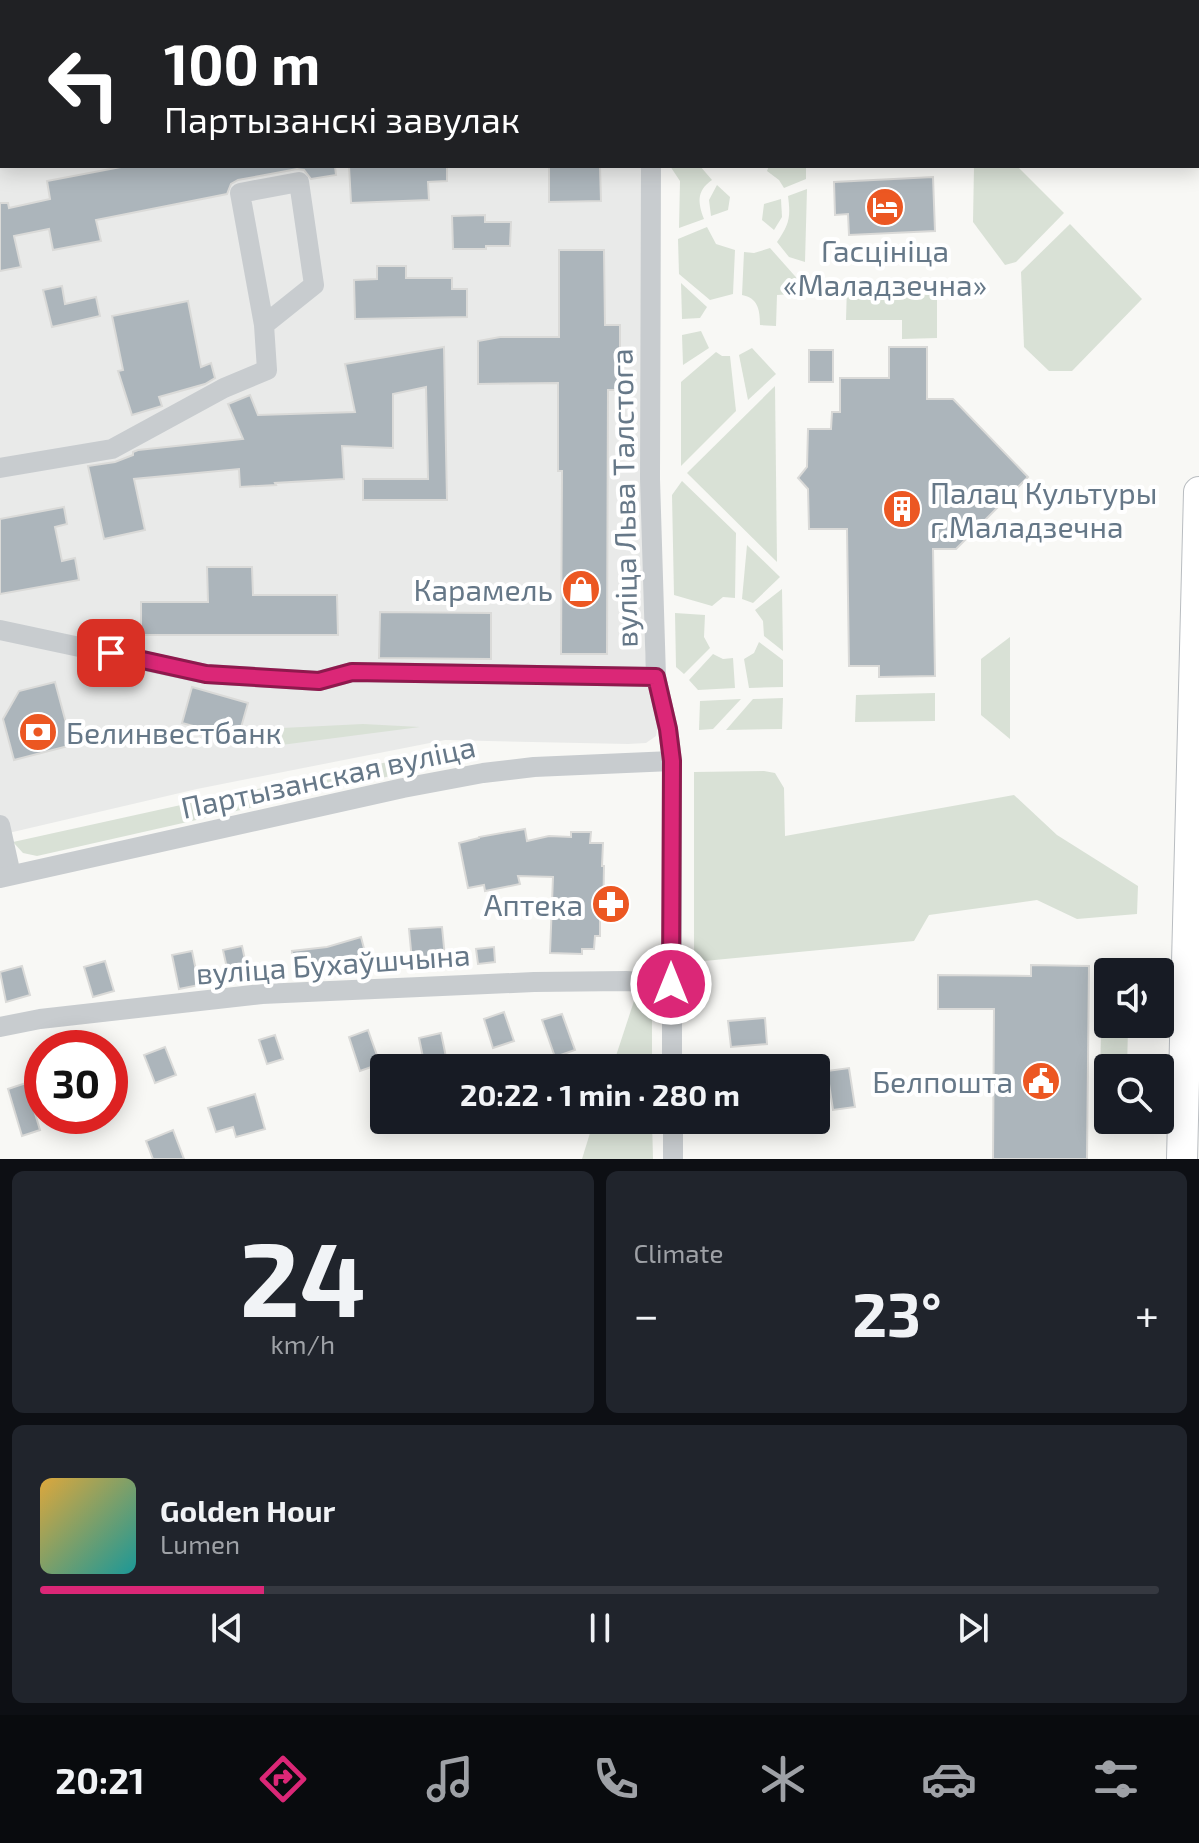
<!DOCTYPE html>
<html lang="en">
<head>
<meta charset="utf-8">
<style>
	:root { --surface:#171b24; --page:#20242c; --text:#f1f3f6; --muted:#9ea1a6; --line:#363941; --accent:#db2777 }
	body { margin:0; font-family:"Exo 2",sans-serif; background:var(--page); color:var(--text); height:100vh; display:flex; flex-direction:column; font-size:30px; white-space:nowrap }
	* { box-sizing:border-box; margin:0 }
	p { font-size:26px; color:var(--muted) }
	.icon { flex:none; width:44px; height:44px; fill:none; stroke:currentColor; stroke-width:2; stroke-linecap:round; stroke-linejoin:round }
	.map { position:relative; height:1159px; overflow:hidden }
	.details { display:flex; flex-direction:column; gap:12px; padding:12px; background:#0d0f14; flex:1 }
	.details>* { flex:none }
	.top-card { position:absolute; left:0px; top:0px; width:1200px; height:168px; box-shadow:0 4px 20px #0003; background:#202124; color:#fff; overflow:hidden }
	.buttons { position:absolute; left:1094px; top:958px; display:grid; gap:16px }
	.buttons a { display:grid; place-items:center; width:80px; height:80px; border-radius:8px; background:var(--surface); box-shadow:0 4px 20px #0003; font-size:40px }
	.speed { position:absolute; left:24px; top:1030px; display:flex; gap:16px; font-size:40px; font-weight:700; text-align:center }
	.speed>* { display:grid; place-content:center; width:104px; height:104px; border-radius:50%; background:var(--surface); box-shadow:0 4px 20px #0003; line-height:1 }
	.speed .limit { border:12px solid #d22; background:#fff; color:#111 }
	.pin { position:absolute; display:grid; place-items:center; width:68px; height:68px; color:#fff; margin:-34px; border-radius:16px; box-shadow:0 4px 12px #0006 }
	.me { position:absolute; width:88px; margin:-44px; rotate:0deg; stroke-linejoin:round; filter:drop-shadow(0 0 6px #0008) }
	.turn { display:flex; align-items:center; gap:28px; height:168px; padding:0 32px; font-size:36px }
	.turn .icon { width:104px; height:104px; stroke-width:2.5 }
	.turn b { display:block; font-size:56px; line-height:68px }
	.big { font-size:60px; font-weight:700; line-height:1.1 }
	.details .card { flex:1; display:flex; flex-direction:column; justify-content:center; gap:12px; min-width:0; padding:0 28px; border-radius:12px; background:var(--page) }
	.details .dial { align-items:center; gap:0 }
	.dial b { font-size:104px; line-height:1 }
	.song { display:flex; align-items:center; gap:24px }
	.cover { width:96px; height:96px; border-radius:12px; background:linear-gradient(135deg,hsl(40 70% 55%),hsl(180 70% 35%)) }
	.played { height:8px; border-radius:4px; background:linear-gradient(90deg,var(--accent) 20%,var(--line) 20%) }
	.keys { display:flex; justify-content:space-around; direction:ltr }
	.heat { display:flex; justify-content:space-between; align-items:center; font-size:44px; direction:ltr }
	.details .tiles { flex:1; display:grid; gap:12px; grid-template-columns:1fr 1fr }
	.card:last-child { grid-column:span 2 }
	.trip { position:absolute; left:370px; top:1054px; width:460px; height:80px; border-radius:8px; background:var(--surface); box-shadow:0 4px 20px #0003; font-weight:700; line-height:80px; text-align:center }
	.tab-bar { display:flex; height:128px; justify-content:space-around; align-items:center; background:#090b0e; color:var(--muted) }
	.tab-bar .icon { width:56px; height:56px }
	.tab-bar .on { color:var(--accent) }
	.tab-bar b { font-size:36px; color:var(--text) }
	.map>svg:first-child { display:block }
</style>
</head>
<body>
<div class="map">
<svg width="1199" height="1159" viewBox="0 0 1199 1159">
	<rect width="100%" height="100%" fill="#f8f8f5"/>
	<!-- built -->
	<g fill="#e9eae9">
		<path d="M0 0H322V2H2V106H0Z"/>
		<path d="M2 159V166H642L645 653 650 685 660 715 656 736 646 743 628 744 445 740 197 789 0 835V160Z"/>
	</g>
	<!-- green -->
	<g fill="#d9e1d6">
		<rect x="676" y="0" width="511" height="2"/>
		<path d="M670 166H700L712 180C696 191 698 203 704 219L679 228 680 181Z"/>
		<path d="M769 166H806V179L784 188 779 180 767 171Z"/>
		<path d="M974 166H1017L1064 213 1016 262 1005 265 973 222Z"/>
		<path d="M717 185 730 197 728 210 711 216 709 200Z"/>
		<path d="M807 189 805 262 789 257 777 242C789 224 791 218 788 196Z"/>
		<path d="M781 199 782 217 774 230 762 220 764 204Z"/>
		<path d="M1070 224 1142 299 1072 371H1049L1024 347 1021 272Z"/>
		<path d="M707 227 716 244 735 250 733 294 710 300 679 274 678 239Z"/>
		<path d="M770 248 810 293 777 295 776 326 760 325C760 310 758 298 742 295L744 252 754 253Z"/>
		<path d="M681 283 707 307 700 318 682 319Z"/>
		<path d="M847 285 937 288V338L902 339V320H846Z"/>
		<path d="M701 331 709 348 683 365 682 335Z"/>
		<path d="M752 348 776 374 748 400 739 355Z"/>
		<path d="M716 352 722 356H730L736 411 681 466V382Z"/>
		<path d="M775 386 777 562 687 473Z"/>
		<path d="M682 481 736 533 735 598 723 597 712 606 674 595 672 495Z"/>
		<path d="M747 545 780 577 753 603 742 599Z"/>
		<path d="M782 589 783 651 764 636 763 621 755 610Z"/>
		<path d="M675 613 705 615 704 637 710 648 684 674 676 667Z"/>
		<path d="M1010 637V739L981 715V659Z"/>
		<path d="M759 642 783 660V687L749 688 744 659 754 653Z"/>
		<path d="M713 654 723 659 733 658 735 688 698 690 689 680Z"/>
		<path d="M935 693V721L855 722 856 695Z"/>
		<path d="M783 698 782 729 726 730 753 699Z"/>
		<path d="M741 699 713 729 699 730 700 701Z"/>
		<path d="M363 724 420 727 281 745 282 728Z"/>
		<path d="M441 751 442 758 395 775 37 856 23 853 13 842 199 801Z"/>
		<path d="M764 771 775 773 784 788 785 836 1014 795 1057 835 1138 886 1137 914 1077 919 1037 900 929 915 914 941 694 962V772Z"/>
		<path d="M652 1000V1068H612L634 1001Z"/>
		<path d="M1128 1029 1127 1068H1108V1120H1126V1134H1099L1101 1030Z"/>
		<path d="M594 1120H652L653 1159H582Z"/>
	</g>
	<!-- building -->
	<g fill="#acb5bb" stroke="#dadad8" stroke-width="2">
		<path d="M126 166H335L336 175 311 179 304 170 297 169 238 180 231 184 227 194 96 220 101 241 53 250 49 229 14 236 21 267 0 271V203H8L9 208 50 199 47 181Z"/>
		<path d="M349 166H447V181L428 182 429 200 351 203Z"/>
		<path d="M549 166H600L601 201 549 202Z"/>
		<path d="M933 177 935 231 849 235 848 214 835 215 834 182Z"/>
		<path d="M485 215V222H511L510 246H486V249H453L452 216Z"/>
		<path d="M559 250H604L605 325H620V390H608L607 654H561L562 471H558V383L478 384V341L500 337H559Z"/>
		<path d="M377 266H406V278H452V289H467V317L355 319 354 280 377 279Z"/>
		<path d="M62 286 65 304 96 297 100 316 52 327 43 290Z"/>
		<path d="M188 301 201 367 211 363 215 378 205 384 159 397 162 406 132 415 118 371 123 370 112 316Z"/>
		<path d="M444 347 447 500H363V479H428L426 387 393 394V448L342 446 344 479 275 483 276 485 240 487 239 469 134 479 145 530 104 539 88 466 115 462 133 455V452L138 450 243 439 228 404 250 395 258 415 355 412 345 364Z"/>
		<path d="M889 347H927V399H953L1028 477 956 549H933L935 676 879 677V666H849L847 529H809L808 489 798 478 807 467 808 429H831L832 412H840V378H889Z"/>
		<rect x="809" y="350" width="24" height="32"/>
		<path d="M64 507 67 524 55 527 62 561 75 558 79 580 0 594V519Z"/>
		<path d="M207 567H252L253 595H337L338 635H141V602H208Z"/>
		<path d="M380 612 491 613V659L379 658Z"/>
		<path d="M55 682 72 745 14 760 3 719 19 691Z"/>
		<path d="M192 687 248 703 238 738 182 723Z"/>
		<path d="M525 829 527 841 549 836 571 837V832H591L590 843H603L602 866H604L603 917 600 916V936H595L594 949H582V954L550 953 553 877 518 876 520 884 485 891 484 885 468 888 459 843 479 838V837Z"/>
		<path d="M442 927 446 968 422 970 421 960 412 961 409 929Z"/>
		<path d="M361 937 369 968 346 975 345 968 294 974 292 951 327 947Z"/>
		<path d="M242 946 249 978 230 982 223 950Z"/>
		<path d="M494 947 495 962 478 964 476 949Z"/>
		<path d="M192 951 199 985 179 989 172 955Z"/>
		<path d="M105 961 114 991 93 997 84 967Z"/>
		<path d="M1031 965 1089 966 1087 1159H993L994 1009H938V975L1031 976Z"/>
		<path d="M22 966 30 995 6 1002 0 972Z"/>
		<path d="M504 1012 514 1041 493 1048 484 1019Z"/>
		<path d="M562 1014 575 1050 555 1057 542 1020Z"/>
		<path d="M765 1018 767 1044 731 1047 728 1021Z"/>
		<path d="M368 1030 380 1064 360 1071 349 1037Z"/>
		<path d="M441 1033 446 1057 424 1062 419 1038Z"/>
		<path d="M275 1035 283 1059 267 1064 259 1040Z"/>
		<path d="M165 1047 176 1075 155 1083 144 1055Z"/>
		<path d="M849 1068 855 1107 833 1110 827 1071Z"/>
		<path d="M26 1083 40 1130 22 1136 8 1089Z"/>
		<path d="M255 1094 265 1129 236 1137 233 1127 216 1132 208 1108Z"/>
		<path d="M173 1130 184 1159H153L146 1141Z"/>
	</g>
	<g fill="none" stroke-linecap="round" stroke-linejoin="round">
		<defs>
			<path id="primary" d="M1182 1159 1199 492"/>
		</defs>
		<!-- primary casing -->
		<use href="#primary" stroke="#b9bdc1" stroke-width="32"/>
		<!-- pedestrian -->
		<path stroke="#c8cccf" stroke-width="14" d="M0 126H2"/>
		<!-- minor -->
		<g stroke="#c8cccf" stroke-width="20">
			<path d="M1198 59H1199"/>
			<path d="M651 166 650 479 656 677 668 729 672 761V1068"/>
			<path d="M0 468 112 449 224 388 267 370 264 325 240 193 299 182 314 285 264 325"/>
			<path d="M0 630 206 674 319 681 352 672 656 677"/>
			<path d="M0 825 11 875"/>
			<path d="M0 878 403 788 483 773 534 767 672 761"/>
			<path d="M0 1027 40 1019 262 994 534 982 626 981 671 984"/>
			<path d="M673 1120V1159"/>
		</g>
		<!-- primary -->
		<use href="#primary" stroke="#fff" stroke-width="30"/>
	</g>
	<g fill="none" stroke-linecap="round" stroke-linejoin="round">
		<defs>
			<path id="route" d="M111 653 206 674 319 681 352 672 656 677 668 729 672 761 671 984"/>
		</defs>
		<!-- route casing -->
		<use href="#route" stroke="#8e194d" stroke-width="20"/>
		<!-- route -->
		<use href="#route" stroke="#db2777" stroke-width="14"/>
	</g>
	<!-- icons -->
	<defs>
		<symbol id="hotel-disc" viewBox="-11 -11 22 22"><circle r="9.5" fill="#ec5722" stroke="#fff"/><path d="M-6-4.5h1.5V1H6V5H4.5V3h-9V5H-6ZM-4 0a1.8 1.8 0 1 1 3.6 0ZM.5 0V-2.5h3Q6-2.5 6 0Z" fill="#fff"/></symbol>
		<symbol id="building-disc" viewBox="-11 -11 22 22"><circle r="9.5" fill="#ec5722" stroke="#fff"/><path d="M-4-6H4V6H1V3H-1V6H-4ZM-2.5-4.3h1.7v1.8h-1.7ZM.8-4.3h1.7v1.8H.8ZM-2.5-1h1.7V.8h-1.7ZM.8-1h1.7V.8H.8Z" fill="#fff"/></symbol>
		<symbol id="shop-disc" viewBox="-11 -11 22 22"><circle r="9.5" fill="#ec5722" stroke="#fff"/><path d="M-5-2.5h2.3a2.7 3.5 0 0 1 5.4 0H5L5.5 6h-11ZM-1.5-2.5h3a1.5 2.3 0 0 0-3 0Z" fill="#fff"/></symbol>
		<symbol id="bank-disc" viewBox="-11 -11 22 22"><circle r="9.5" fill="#ec5722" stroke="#fff"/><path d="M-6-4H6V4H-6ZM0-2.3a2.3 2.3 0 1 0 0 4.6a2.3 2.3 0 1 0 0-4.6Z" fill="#fff"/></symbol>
		<symbol id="pharmacy-disc" viewBox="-11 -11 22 22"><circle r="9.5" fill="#ec5722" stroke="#fff"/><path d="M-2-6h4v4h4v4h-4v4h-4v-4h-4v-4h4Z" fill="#fff"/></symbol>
		<symbol id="civic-disc" viewBox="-11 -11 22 22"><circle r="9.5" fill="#ec5722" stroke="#fff"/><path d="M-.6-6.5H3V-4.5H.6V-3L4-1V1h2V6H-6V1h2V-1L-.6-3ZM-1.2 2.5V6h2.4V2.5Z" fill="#fff"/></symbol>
	</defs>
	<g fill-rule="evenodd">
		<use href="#hotel-disc" x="863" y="185" width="44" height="44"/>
		<use href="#building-disc" x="880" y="487" width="44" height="44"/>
		<use href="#shop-disc" x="559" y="567" width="44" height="44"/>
		<use href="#bank-disc" x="16" y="710" width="44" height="44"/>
		<use href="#pharmacy-disc" x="589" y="882" width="44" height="44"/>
		<use href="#civic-disc" x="1019" y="1059" width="44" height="44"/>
	</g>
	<g text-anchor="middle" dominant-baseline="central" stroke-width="8" stroke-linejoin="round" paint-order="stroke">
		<!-- poi labels -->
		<g font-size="30" fill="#667888" stroke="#fff" text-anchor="end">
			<text x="885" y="250" text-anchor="middle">Гасцініца<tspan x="885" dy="34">«Маладзечна»</tspan></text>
			<text x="930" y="492" text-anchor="start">Палац Культуры<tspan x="930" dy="34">г.Маладзечна</tspan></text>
			<text x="553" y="589">Карамель</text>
			<text x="66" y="732" text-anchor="start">Белинвестбанк</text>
			<text x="583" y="904">Аптека</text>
			<text x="1013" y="1081">Белпошта</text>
		</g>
		<!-- street labels -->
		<g font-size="30" fill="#667888" stroke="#fff">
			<text transform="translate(623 498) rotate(-91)">вуліца Льва Талстога</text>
			<text transform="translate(328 776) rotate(-12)">Партызанская вуліца</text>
			<text transform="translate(333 963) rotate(-4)">вуліца Бухаўшчына</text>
		</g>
	</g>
</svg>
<div class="buttons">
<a><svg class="icon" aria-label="sound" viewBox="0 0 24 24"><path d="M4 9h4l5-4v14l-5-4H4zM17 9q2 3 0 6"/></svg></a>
<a><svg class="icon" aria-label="search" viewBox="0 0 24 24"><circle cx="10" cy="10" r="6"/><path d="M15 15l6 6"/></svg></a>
</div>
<div class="speed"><div class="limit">30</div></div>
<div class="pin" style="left:111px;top:653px;background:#d93025"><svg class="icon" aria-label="arrive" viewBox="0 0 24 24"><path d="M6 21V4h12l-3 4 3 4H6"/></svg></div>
<svg class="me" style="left:671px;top:984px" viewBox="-20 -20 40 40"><circle r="17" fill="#db2777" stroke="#fff" stroke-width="3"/><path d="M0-11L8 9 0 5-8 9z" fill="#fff"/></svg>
<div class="trip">20:22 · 1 min · 280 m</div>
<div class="top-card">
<div class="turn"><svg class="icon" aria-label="left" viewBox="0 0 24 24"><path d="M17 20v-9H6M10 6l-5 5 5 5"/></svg><div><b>100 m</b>Партызанскі завулак</div></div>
</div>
</div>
<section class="details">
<div class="tiles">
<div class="card dial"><b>24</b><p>km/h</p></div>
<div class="card"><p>Climate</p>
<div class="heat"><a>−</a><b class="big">23°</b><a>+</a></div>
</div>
<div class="card">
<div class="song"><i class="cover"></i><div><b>Golden Hour</b><p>Lumen</p></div></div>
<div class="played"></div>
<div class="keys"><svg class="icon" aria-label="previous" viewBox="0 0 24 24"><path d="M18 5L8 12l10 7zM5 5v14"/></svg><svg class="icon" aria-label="pause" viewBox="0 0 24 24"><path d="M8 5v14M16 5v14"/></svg><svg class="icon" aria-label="next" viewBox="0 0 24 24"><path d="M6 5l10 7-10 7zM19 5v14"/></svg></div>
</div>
</div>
</section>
<nav class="tab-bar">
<b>20:21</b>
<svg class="icon on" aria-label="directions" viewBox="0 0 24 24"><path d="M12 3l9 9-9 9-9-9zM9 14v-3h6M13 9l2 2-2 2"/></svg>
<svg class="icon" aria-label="music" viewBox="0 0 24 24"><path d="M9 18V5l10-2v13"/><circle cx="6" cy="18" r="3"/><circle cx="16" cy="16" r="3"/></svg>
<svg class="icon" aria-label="phone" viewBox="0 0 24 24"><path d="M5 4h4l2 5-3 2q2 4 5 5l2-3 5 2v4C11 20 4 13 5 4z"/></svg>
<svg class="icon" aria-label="climate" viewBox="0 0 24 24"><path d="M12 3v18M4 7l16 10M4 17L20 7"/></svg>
<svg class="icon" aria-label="car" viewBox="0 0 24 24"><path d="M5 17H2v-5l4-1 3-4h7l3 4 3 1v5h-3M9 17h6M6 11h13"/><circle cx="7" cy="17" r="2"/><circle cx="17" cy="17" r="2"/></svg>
<svg class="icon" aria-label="filters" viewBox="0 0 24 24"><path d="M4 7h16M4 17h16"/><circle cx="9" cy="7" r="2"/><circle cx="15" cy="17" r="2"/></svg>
</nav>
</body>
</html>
